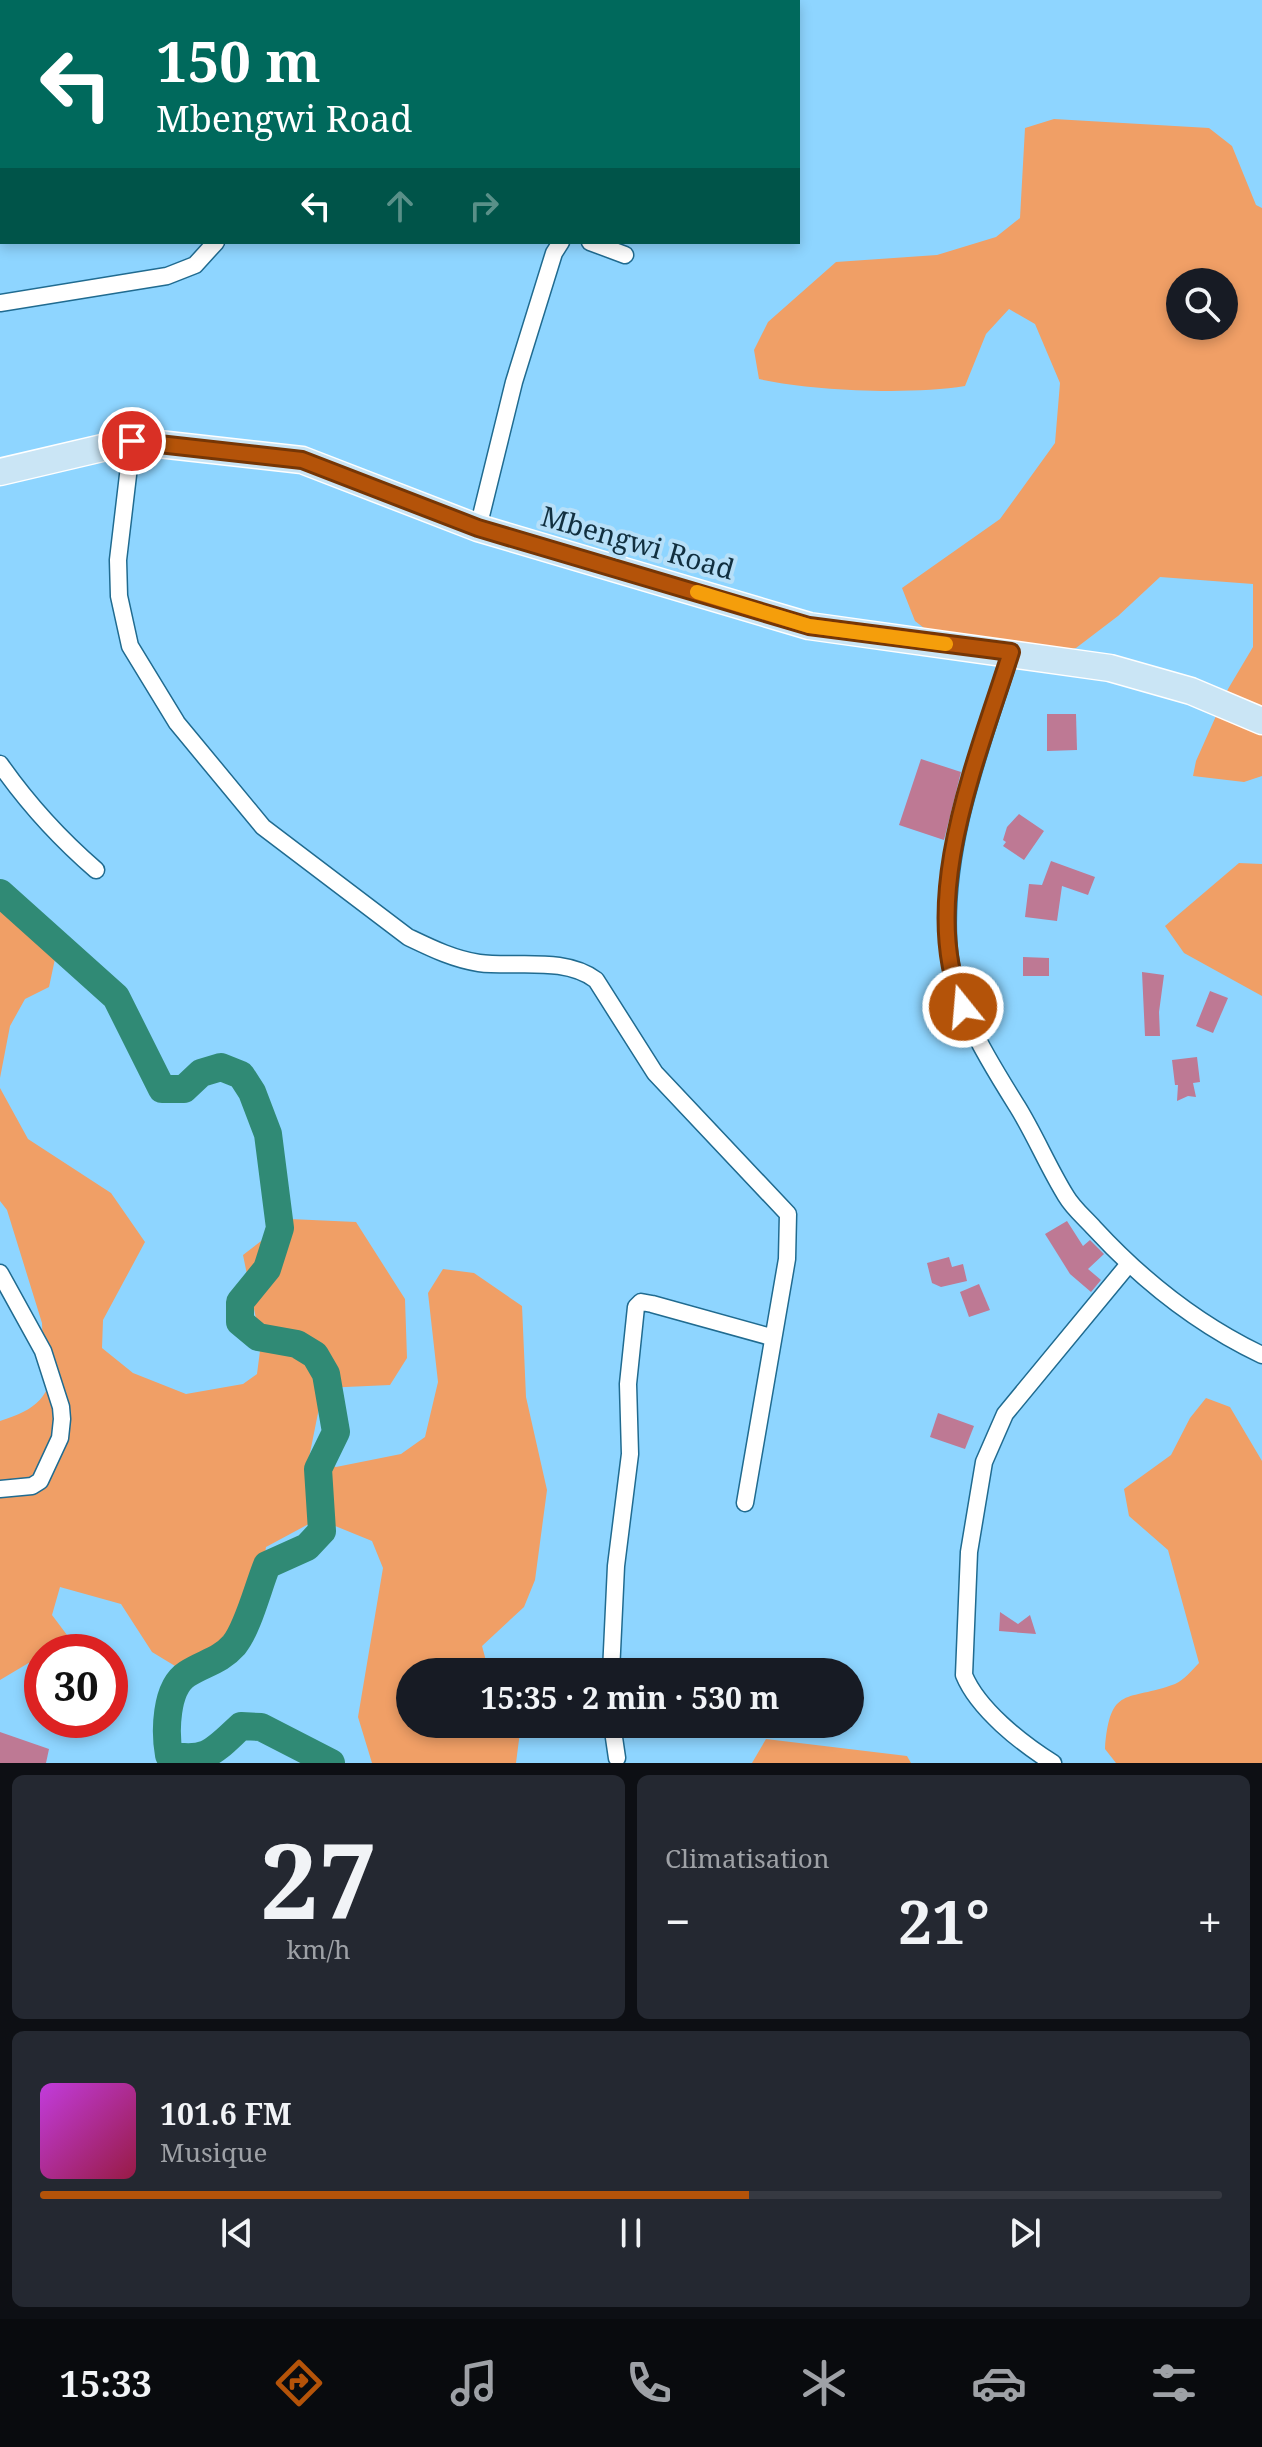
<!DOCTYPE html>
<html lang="fr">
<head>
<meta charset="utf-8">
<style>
	:root { --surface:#171b24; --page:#242831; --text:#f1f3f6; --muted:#9ea1a6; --line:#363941; --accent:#b45309 }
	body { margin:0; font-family:"Noto Serif",serif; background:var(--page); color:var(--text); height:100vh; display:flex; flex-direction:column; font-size:30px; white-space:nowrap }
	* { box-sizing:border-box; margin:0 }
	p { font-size:26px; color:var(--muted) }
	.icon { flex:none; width:44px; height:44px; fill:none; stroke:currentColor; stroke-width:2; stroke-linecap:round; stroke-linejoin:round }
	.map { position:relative; height:1763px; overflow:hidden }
	.details { display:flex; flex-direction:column; gap:12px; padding:12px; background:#0d0f14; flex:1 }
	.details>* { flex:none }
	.banner { position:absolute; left:0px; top:0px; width:800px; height:244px; box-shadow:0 4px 12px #0003; background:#00695c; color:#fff; overflow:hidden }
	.buttons { position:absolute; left:1166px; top:268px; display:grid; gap:16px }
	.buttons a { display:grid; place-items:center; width:72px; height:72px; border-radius:50%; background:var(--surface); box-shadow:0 4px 12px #0003; font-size:40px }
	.speed { position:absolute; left:24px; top:1634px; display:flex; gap:16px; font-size:40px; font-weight:700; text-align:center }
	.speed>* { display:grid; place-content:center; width:104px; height:104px; border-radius:50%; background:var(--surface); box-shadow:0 4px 12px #0003; line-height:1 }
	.speed .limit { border:12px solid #d22; background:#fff; color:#111 }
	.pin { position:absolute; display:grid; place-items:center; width:68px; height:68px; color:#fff; margin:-34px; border:4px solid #fff; border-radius:50%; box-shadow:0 2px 8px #0007 }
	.me { position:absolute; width:88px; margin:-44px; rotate:343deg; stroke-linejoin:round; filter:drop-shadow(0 0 6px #0008) }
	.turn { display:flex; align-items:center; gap:28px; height:168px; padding:0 24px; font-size:36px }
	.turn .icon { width:104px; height:104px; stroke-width:2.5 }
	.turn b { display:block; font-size:56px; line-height:68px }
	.lanes { display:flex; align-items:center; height:76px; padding:0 24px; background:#0003; justify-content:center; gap:40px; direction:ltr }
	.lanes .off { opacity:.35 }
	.big { font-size:60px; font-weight:700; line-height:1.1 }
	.details .widget { flex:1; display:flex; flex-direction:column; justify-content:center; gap:12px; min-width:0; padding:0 28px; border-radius:12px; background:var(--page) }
	.details .dial { align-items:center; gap:0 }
	.dial b { font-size:104px; line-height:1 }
	.song { display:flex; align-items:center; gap:24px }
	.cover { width:96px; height:96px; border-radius:12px; background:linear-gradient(135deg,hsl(290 70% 55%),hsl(340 70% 35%)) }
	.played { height:8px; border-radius:4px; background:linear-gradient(90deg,var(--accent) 60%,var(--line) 60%) }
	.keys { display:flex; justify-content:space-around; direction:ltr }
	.heat { display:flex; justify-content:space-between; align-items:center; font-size:44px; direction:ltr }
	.details .tiles { flex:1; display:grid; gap:12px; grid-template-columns:1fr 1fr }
	.widget:last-child { grid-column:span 2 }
	.trip { position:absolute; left:396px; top:1658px; width:468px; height:80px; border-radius:40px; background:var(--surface); box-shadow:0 4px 12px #0003; font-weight:700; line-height:80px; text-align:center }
	.dock { display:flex; height:128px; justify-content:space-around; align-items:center; background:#090b0e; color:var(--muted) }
	.dock .icon { width:56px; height:56px }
	.dock .selected { color:var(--accent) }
	.dock b { font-size:36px; color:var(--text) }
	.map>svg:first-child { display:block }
</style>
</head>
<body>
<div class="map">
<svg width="1262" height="1763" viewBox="0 0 1262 1763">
	<rect width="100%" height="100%" fill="#8ed5ff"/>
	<!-- green -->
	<g fill="#f09f66" fill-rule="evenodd">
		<path d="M1054 119 1209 128 1232 146 1256 205 1262 208V776L1244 782 1193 776 1196 761 1228 689 1253 647V584L1160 577 1118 616 1076 648 1005 665 951 649 915 621 902 588 1000 519 1055 443 1060 383 1035 324 1009 309 986 334 965 386C910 395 813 391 759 379L754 350 768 322 836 262 937 255 996 237 1020 218 1025 128ZM1180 282H1224V326H1180Z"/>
		<path d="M1239 863 1262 864V996L1184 953 1165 926Z"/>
		<path d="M0 899 17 913 55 959 49 987 25 999 10 1026 0 1078Z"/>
		<path d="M0 1088 28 1139 111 1193 145 1242 103 1320 102 1348 133 1373 186 1394 243 1384 257 1374 261 1343 243 1255 290 1219 356 1222 405 1299 407 1358 390 1385 323 1388 309 1458 336 1467 401 1454 425 1437 438 1382 428 1293 443 1269 474 1273 522 1306 526 1397 547 1490 535 1580 524 1607 482 1646 489 1672H410V1724H521L516 1763H372L358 1717 383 1568 372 1541 318 1519 266 1547 253 1631 236 1655 180 1669 152 1652 121 1604 60 1587 52 1615 70 1639 48 1652H42V1655L0 1680V1421C37 1409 51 1398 54 1358L43 1351 42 1323 7 1210 0 1201Z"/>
		<path d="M1206 1398 1230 1407 1262 1461V1763H1116L1105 1749C1110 1684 1127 1702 1175 1684 1184 1680 1192 1670 1199 1663L1168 1550 1129 1516 1124 1489 1171 1455 1190 1418Z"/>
		<path d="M766 1739 907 1756 911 1763H752Z"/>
	</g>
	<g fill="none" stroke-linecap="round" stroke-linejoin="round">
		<!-- river -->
		<path stroke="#308a75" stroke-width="28" d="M0 893 116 997 162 1089H184L201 1073 221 1067 241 1075 252 1092 268 1134 280 1228 267 1269 240 1302V1322L258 1337 297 1344 315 1355 326 1374 336 1432 318 1469 322 1531 307 1547 267 1565C258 1587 248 1628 234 1645 220 1661 204 1663 187 1674 165 1688 165 1733 169 1755 207 1763 215 1750 241 1726L261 1727 331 1763"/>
	</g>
	<!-- building -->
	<g fill="#be7994">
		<path d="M1047 714H1076L1077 750 1047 751Z"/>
		<path d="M921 759 961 772 944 840 899 825Z"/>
		<path d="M1019 814 1044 831 1024 860 1003 846 1006 842 1003 840 1007 827Z"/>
		<path d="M1051 861 1095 877 1088 895 1062 886 1057 921 1025 917 1029 884 1042 885Z"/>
		<path d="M1023 957 1049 958V976H1023Z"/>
		<path d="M1142 972 1164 975 1159 1012 1160 1036H1145Z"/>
		<path d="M1210 991 1228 998 1213 1033 1196 1026Z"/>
		<path d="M1197 1057 1200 1082 1193 1083 1196 1097 1188 1096 1177 1101 1178 1085H1175L1172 1060Z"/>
		<path d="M1067 1221 1083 1246 1090 1240 1104 1254 1088 1269 1101 1280 1091 1292 1070 1274 1045 1234Z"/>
		<path d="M949 1257 952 1267 963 1264 967 1281 941 1287 932 1283 927 1263Z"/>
		<path d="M979 1284 990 1310 969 1317 960 1292Z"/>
		<path d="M938 1413 974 1426 965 1449 930 1437Z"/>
		<path d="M1000 1612 1018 1624 1030 1615 1036 1634 999 1631Z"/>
		<path d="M0 1732 49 1749 46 1763H0Z"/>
	</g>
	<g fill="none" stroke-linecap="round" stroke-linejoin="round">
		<defs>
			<g id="minor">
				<path d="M250 2V0"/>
				<path d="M419 2 421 0"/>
				<path d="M590 242 625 255"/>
				<path d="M0 303 167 276 195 265 216 242"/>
				<path d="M132 441 118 560 119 596 130 646 177 723 263 827 408 937C431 948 453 959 479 963 516 968 564 956 596 980L655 1073 788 1214 787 1259 745 1503"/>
				<path d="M478 528 514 382 554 253 561 242"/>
				<path d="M1011 652C982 746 943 840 948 940 951 1002 985 1055 1017 1106 1035 1135 1048 1167 1066 1196 1073 1208 1085 1218 1094 1228 1141 1279 1199 1325 1262 1355"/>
				<path d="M0 764C28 804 59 838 96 870"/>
				<path d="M0 1273 43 1351 61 1407 62 1419 60 1438 40 1481 32 1486 0 1489"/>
				<path d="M611 1672 616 1566 630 1454 628 1384 636 1307 641 1302 652 1304 771 1337"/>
				<path d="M612 1724 617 1758"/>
				<path d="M1053 1763C1021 1743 978 1709 964 1675L969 1552 984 1462 1005 1414 1128 1265"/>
			</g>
			<path id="primary" d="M0 472 132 441 302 460 478 528 809 626 1110 668 1191 691 1262 721"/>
		</defs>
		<!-- minor casing -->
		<use href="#minor" stroke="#206b90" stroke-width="19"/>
		<!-- primary casing -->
		<use href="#primary" stroke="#fff" stroke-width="29"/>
		<!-- minor -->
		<use href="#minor" stroke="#fff" stroke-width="16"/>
		<!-- primary -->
		<use href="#primary" stroke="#cae5f5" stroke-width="26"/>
	</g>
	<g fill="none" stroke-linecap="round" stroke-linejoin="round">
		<defs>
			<path id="route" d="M132 441 302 460 478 528 809 626 1011 652C978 757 917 899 963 1007"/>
		</defs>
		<!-- route casing -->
		<use href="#route" stroke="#753606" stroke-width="20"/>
		<!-- route -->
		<use href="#route" stroke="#b45309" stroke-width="14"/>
		<!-- slow -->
		<path stroke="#f59e0b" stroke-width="14" d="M697 592 809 626 946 644"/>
	</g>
	<g text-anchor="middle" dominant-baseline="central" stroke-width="8" stroke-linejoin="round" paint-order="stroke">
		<!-- street labels -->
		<g font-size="28" fill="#112f3f" stroke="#b6dff8">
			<text transform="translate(638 542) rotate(16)">Mbengwi Road</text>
		</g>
	</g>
</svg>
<div class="buttons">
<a><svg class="icon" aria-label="search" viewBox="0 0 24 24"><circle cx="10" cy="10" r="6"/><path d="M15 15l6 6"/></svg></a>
</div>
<div class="speed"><div class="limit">30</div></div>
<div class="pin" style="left:132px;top:441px;background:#d93025"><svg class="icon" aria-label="arrive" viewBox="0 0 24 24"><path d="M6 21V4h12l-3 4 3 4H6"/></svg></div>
<svg class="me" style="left:963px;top:1007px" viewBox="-20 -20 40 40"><circle r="17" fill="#b45309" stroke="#fff" stroke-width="3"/><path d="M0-11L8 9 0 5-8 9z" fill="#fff"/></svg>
<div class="trip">15:35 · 2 min · 530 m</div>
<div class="banner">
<div class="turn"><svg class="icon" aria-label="left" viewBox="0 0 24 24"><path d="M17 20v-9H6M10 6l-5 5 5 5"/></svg><div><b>150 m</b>Mbengwi Road</div></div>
<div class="lanes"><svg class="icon" aria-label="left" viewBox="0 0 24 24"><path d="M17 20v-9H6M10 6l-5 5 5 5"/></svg><svg class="icon off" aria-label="ahead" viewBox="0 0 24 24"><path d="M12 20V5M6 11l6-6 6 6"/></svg><svg class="icon off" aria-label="right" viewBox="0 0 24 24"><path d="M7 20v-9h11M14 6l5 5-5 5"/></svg></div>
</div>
</div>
<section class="details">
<div class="tiles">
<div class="widget dial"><b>27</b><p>km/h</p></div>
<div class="widget"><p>Climatisation</p>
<div class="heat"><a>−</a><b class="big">21°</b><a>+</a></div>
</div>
<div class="widget">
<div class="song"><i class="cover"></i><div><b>101.6 FM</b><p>Musique</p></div></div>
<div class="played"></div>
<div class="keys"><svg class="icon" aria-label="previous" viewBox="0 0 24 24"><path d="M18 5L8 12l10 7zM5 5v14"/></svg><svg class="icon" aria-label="pause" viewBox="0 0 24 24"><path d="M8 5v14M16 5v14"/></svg><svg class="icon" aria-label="next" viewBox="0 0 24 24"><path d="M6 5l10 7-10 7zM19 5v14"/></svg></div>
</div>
</div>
</section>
<nav class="dock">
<b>15:33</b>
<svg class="icon selected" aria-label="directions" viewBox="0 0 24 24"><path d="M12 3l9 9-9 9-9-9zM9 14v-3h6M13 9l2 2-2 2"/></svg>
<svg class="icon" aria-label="music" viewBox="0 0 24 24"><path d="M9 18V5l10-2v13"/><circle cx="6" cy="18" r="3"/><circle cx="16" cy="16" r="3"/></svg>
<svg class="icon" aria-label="phone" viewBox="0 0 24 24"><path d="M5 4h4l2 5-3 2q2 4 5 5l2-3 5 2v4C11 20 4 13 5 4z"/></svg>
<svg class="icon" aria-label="climate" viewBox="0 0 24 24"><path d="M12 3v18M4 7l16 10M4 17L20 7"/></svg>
<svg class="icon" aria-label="car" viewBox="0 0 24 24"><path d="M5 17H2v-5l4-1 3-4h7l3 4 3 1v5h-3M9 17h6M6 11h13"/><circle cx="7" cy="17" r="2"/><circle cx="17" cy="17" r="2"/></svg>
<svg class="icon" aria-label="filters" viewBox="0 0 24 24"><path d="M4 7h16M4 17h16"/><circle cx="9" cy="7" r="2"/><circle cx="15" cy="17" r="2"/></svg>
</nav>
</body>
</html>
